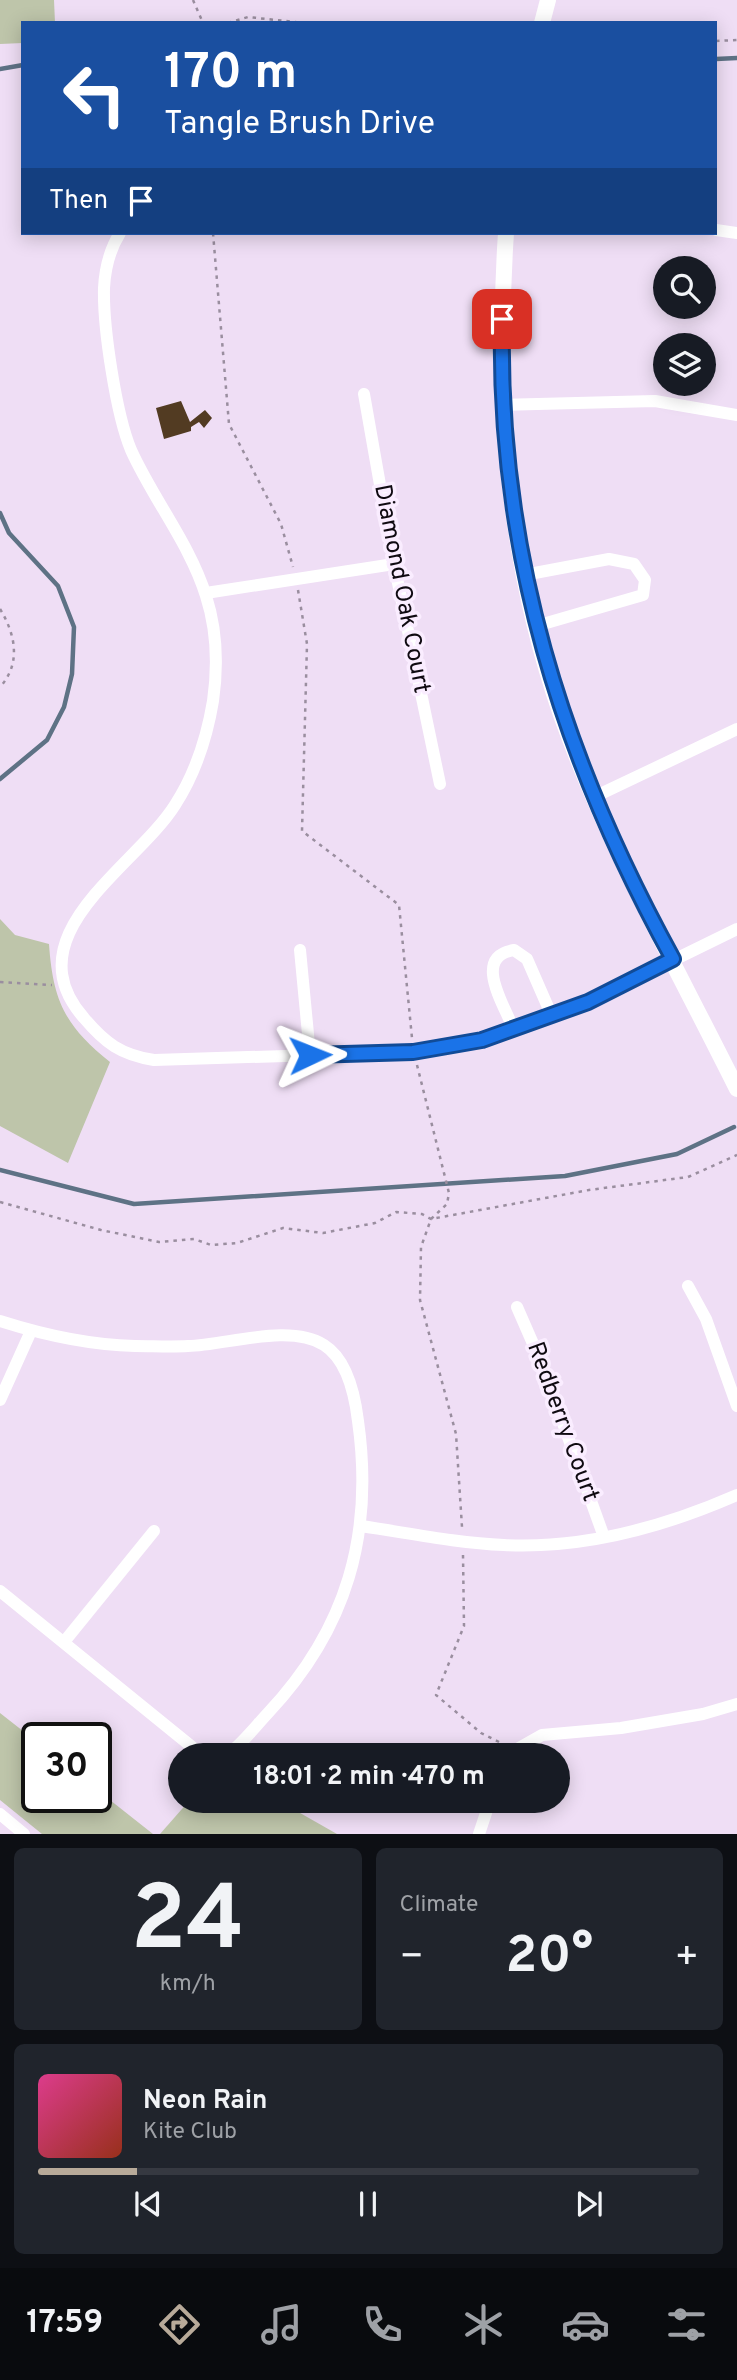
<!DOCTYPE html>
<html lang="en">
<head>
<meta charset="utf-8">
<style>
	:root { --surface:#171b24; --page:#20242c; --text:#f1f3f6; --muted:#9ea1a6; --line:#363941; --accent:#b8aa99 }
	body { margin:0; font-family:Overpass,sans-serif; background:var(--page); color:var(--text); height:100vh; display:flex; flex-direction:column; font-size:26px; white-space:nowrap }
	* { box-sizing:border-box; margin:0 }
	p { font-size:23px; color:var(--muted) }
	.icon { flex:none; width:38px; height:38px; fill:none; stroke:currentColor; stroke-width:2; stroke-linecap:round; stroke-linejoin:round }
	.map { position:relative; height:1834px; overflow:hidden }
	.drawer { display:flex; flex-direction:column; gap:14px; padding:14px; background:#0d0f14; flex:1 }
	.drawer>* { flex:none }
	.hud { position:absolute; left:21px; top:21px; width:696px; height:214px; border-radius:0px; box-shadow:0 4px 18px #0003; background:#1a4fa0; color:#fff; overflow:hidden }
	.buttons { position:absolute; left:653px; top:256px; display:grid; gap:14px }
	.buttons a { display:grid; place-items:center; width:63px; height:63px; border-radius:50%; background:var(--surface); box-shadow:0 4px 18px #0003; font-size:35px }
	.speed { position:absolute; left:21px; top:1722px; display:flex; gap:14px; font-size:35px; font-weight:700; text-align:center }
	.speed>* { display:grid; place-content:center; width:91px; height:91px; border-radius:50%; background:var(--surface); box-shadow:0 4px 18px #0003; line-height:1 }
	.speed .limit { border:4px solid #111; border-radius:10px; background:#fff; color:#111 }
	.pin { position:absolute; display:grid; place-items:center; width:60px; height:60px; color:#fff; margin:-30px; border-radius:14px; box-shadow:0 4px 10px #0006 }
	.me { position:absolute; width:77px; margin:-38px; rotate:88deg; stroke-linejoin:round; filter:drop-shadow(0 0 5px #0008) }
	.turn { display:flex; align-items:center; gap:24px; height:147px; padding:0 28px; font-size:32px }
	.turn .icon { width:91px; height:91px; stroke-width:2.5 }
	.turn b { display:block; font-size:49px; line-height:60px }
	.then { display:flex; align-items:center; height:66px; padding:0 28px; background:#0003; gap:14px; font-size:26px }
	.big { font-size:52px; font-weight:700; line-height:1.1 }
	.drawer .tile { flex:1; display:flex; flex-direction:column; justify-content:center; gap:10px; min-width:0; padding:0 24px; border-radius:10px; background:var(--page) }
	.drawer .dial { align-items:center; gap:0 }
	.dial b { font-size:91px; line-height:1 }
	.song { display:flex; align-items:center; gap:21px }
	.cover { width:84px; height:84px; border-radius:10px; background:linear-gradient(135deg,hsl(330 70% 55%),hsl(10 70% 35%)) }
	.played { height:7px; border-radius:4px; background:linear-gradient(90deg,var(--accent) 15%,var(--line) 15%) }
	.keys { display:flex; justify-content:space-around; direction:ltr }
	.heat { display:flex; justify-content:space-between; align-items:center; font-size:38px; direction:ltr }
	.drawer .tiles { flex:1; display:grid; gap:14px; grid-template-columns:1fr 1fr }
	.tile:last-child { grid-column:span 2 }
	.trip { position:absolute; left:168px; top:1743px; width:402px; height:70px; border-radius:35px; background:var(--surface); box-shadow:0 4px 18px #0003; font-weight:700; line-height:70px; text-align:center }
	.menu { display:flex; height:112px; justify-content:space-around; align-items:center; background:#090b0e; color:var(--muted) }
	.menu .icon { width:49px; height:49px }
	.menu .active { color:var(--accent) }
	.menu b { font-size:32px; color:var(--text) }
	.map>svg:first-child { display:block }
</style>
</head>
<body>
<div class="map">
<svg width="737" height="1834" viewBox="0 0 737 1834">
	<rect width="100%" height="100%" fill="#efdef5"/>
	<!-- green -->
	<g fill="#bec5aa">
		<path d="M0 0H54L55 23H23V43L0 44Z"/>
		<path d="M0 919 15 935 49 944C53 1001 65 1026 110 1062L68 1163 0 1126Z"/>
		<path d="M0 1713 37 1742V1797H96V1789L153 1834H42L0 1800Z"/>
		<path d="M189 1801H279L337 1834H160Z"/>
	</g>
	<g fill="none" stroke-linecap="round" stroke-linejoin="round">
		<!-- stream -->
		<g stroke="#5e7285" stroke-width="4.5">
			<path d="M716 59 737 58"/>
			<path d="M0 69 23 65"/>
			<path d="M0 513 9 533 58 586 74 627 72 674 64 707 47 740 0 779"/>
			<path d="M0 1170 134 1204 565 1176 677 1154 734 1127"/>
		</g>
	</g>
	<!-- building -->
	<path fill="#523b22" d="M181 401 190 422 205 410 212 418 204 428 199 422 191 427V431L164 439 156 408Z"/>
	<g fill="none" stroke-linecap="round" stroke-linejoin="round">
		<!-- path -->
		<g stroke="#9a8e9f" stroke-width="2.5" stroke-dasharray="3.5 5" stroke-linecap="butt">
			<path d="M193 0 203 23"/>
			<path d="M228 23 248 17 304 23"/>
			<path d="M716 41 737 40"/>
			<path d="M213 233 229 424 281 524 293 567"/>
			<path d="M298 590 307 644 302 831 399 905 412 1038"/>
			<path d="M0 609C16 635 21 664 0 687"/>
			<path d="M0 982 52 985"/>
			<path d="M417 1065 449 1193 447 1204 431 1219 421 1247 420 1300 456 1434 462 1527"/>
			<path d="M0 1202 101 1230 159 1242 194 1239 211 1245 237 1243 283 1228 323 1233 375 1223 396 1212 422 1214 431 1219 589 1190 688 1177 737 1155"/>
			<path d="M463 1555 464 1626 436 1695 481 1733 505 1745"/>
		</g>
		<!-- street -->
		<g stroke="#fff" stroke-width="12">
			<path d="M716 230 737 233"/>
			<path d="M120 233C110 249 105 269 104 288 103 327 116 414 131 450 153 499 190 544 206 596 217 630 218 666 213 701 207 737 195 774 175 805 136 867 11 935 84 1018 105 1043 121 1055 154 1060L413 1052 482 1040 588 1002 737 929"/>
			<path d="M364 394 394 564 440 784"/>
			<path d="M503 405 655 401 737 415"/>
			<path d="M524 575 609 559 634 564 645 580 643 595 536 626"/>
			<path d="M206 593 394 564"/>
			<path d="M594 797 737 729"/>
			<path d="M300 950 310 1055"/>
			<path d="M513 1028C504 1004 472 957 514 950L527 959 551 1014"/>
			<path d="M688 1286 706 1319 737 1406"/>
			<path d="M517 1307 541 1362 604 1537"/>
			<path d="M0 1321C44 1335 89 1345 135 1346 153 1346 171 1347 188 1346 227 1345 290 1323 324 1345 348 1360 355 1396 358 1421 374 1534 347 1629 268 1713 255 1727 242 1744 227 1755"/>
			<path d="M0 1400 31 1331"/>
			<path d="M361 1526C409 1533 456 1543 504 1545 584 1549 664 1527 737 1495"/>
			<path d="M0 1591 202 1755"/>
			<path d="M64 1642 154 1531"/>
			<path d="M514 1755 519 1748 542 1735 621 1728 703 1714 737 1704"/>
			<path d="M0 1814 24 1834"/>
			<path d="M479 1834 490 1801"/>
		</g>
		<!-- secondary -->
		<g stroke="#fff" stroke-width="16">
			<path d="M542 23 548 0"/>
			<path d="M506 233C495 397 507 558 561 715 607 845 676 966 737 1089"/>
		</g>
	</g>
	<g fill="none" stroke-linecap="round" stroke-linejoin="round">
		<defs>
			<path id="route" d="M310 1055 413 1052 482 1040 588 1002 673 959C562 757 497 551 502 319"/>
		</defs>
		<!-- route casing -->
		<use href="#route" stroke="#114b97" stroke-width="18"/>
		<!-- route -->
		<use href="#route" stroke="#1a73e8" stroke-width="12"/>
	</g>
	<g text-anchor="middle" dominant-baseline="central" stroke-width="7" stroke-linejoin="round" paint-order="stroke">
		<!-- street labels -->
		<g font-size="24" fill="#0f0a11" stroke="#faedff">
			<text transform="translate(401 589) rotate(79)">Diamond Oak Court</text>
			<text transform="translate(562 1422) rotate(70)">Redberry Court</text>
		</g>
	</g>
</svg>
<div class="buttons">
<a><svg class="icon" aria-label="search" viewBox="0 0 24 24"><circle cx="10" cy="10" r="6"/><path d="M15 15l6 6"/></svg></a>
<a><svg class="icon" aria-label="layers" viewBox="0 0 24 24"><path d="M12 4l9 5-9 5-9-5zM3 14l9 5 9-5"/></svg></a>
</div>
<div class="speed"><div class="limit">30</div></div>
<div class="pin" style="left:502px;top:319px;background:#d93025"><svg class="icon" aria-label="arrive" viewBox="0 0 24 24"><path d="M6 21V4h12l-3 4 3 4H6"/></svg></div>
<svg class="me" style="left:310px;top:1055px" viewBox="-20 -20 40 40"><path d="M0-17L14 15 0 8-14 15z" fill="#1a73e8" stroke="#fff" stroke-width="4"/></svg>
<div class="trip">18:01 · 2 min · 470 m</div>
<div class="hud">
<div class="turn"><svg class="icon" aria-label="left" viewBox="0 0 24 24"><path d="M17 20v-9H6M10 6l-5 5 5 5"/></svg><div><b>170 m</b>Tangle Brush Drive</div></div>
<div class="then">Then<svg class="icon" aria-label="arrive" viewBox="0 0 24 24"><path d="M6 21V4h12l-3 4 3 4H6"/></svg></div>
</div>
</div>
<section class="drawer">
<div class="tiles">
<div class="tile dial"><b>24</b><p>km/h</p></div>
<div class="tile"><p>Climate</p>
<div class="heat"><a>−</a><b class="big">20°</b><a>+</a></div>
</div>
<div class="tile">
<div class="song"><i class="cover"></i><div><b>Neon Rain</b><p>Kite Club</p></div></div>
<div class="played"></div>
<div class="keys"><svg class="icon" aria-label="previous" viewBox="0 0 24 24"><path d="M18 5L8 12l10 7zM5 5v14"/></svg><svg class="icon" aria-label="pause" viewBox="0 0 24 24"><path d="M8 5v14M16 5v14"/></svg><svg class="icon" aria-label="next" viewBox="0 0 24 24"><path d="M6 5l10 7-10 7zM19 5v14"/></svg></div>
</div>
</div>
</section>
<nav class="menu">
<b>17:59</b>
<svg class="icon active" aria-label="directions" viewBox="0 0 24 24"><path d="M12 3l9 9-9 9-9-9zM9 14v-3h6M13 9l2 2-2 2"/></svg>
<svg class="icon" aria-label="music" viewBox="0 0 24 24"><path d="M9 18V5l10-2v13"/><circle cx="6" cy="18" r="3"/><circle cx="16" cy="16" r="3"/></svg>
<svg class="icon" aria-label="phone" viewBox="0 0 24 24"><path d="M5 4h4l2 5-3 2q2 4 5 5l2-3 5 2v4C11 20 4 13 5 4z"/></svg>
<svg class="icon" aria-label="climate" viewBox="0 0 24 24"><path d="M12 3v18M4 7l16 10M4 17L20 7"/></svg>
<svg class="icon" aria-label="car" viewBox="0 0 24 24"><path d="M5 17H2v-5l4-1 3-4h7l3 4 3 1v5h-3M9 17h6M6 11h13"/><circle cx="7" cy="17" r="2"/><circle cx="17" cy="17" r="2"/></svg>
<svg class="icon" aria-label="filters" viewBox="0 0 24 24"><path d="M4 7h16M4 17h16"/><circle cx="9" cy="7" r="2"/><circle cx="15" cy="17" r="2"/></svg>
</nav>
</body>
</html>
